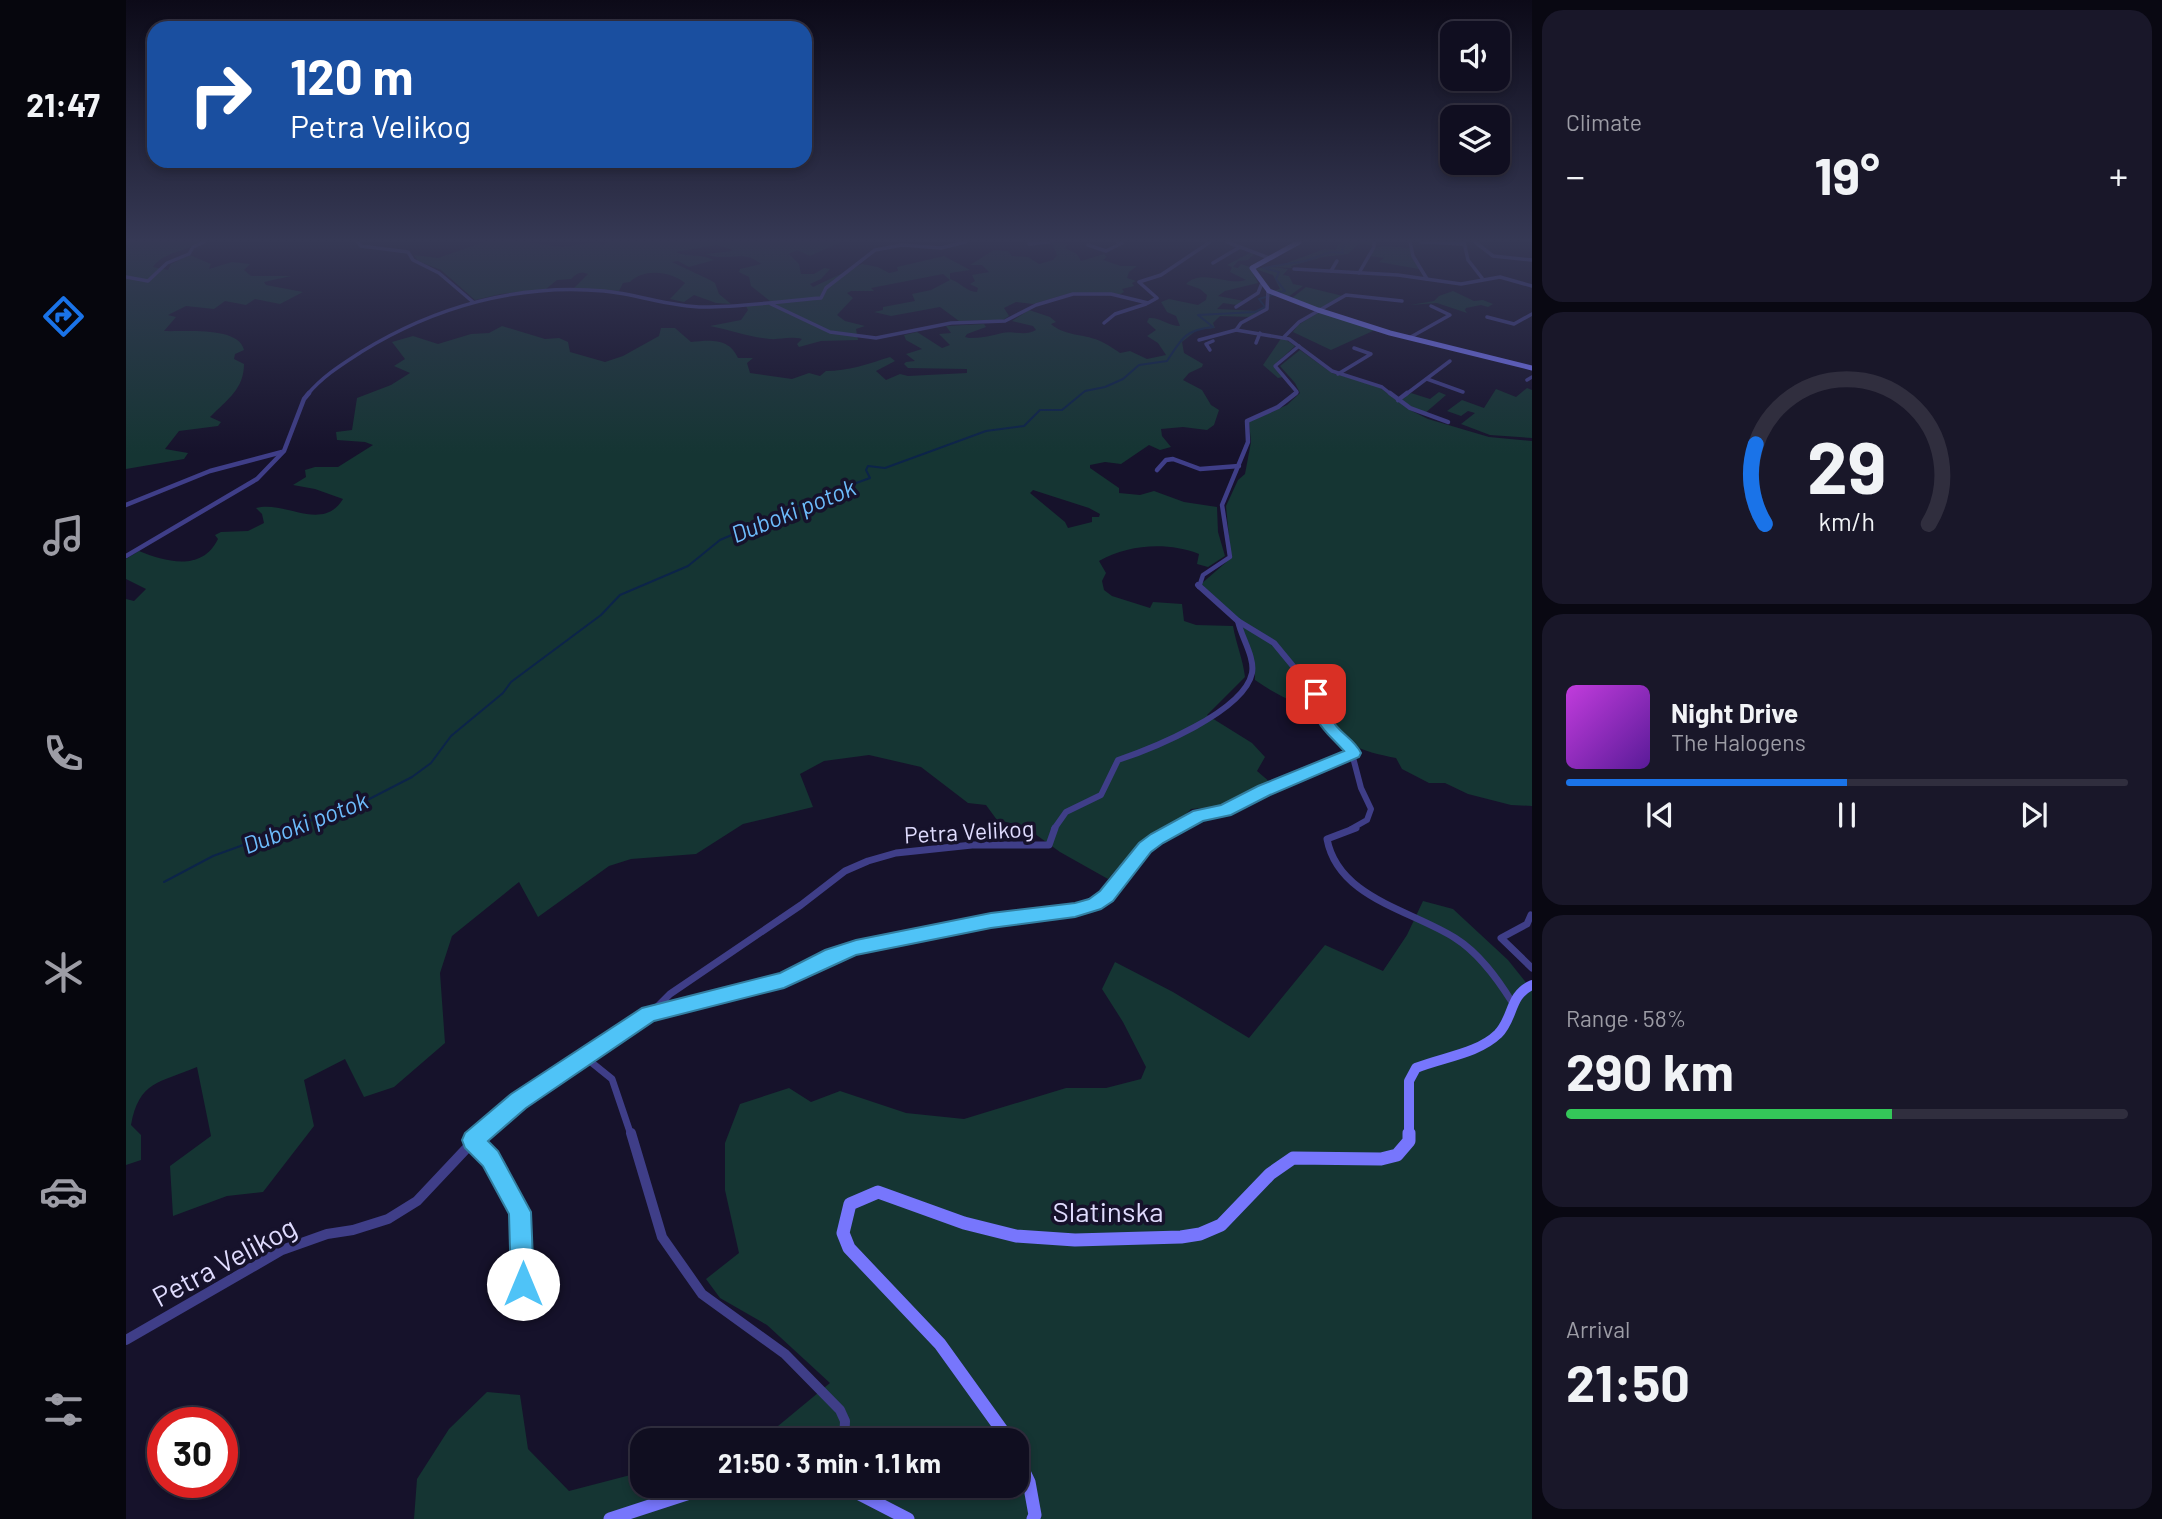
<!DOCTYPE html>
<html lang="en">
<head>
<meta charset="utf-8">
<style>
	:root { --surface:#100e20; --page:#191729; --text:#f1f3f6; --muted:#9c9ca5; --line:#302e3e; --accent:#1a73e8 }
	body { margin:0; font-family:Barlow,sans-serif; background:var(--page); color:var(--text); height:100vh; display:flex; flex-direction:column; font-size:26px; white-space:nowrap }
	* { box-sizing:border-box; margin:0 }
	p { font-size:23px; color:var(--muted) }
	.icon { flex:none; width:38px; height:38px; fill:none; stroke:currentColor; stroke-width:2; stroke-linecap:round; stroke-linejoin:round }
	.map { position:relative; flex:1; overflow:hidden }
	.details { display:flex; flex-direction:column; gap:10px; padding:10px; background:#090812; width:630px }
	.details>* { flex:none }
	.top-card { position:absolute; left:21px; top:21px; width:665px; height:147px; border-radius:21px; box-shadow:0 4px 10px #0003,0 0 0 2px var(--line); background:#1a4fa0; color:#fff; overflow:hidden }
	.tools { position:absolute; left:1314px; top:21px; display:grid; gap:14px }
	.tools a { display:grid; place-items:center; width:70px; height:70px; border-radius:14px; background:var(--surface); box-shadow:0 4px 10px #0003,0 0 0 2px var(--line); font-size:35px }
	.speed { position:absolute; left:21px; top:1407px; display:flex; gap:14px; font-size:35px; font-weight:700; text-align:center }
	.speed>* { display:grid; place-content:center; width:91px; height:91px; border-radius:50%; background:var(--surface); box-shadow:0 4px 10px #0003,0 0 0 2px var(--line); line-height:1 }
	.speed .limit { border:10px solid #d22; background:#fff; color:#111 }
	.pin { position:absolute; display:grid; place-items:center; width:60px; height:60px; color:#fff; margin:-30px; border-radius:14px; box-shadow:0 4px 10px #0006 }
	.me { position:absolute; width:77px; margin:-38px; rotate:0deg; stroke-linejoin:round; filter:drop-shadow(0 0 5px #0008) }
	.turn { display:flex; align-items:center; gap:24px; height:147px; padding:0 28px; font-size:32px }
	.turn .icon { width:91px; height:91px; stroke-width:2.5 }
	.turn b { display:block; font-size:49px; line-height:60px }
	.big { font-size:52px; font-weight:700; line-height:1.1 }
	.details .tile { flex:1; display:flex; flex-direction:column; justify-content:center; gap:10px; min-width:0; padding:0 24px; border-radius:21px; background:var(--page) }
	.details .dial { align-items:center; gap:0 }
	.dial svg { height:182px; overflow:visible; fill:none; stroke:var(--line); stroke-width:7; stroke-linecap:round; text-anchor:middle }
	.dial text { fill:var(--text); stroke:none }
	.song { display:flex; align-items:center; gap:21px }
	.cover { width:84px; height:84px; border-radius:10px; background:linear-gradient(135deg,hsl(290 70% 55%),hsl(270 70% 35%)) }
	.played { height:7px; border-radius:4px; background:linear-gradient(90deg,var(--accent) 50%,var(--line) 50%) }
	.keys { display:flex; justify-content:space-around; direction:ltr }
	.heat { display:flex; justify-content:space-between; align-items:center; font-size:38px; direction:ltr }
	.charge { height:10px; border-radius:5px; background:linear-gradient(90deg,#34c759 58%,var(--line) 0) }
	.trip { position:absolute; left:504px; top:1428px; width:399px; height:70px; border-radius:21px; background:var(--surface); box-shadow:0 4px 10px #0003,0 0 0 2px var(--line); font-weight:700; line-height:70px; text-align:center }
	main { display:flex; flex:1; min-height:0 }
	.menu { display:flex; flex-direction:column; width:126px; justify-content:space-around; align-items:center; background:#06060d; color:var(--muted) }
	.menu .icon { width:49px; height:49px }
	.menu .on { color:var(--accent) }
	.menu b { font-size:32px; color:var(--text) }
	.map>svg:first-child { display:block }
</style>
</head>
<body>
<main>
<nav class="menu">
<b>21:47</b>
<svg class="icon on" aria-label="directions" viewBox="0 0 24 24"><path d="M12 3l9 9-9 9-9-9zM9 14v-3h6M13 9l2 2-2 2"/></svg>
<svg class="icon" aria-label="music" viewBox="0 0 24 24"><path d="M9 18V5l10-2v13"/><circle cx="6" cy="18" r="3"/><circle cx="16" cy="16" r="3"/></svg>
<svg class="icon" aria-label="phone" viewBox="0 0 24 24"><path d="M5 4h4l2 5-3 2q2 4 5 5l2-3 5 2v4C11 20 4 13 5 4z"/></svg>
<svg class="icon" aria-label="climate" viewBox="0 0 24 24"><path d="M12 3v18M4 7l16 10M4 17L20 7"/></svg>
<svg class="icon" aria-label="car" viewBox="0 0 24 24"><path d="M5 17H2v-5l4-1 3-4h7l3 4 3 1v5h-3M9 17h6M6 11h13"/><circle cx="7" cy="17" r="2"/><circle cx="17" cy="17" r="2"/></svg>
<svg class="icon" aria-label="filters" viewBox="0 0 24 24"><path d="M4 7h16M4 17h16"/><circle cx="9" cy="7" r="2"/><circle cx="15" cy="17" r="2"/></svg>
</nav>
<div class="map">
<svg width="1406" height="1519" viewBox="0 0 1406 1519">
	<rect width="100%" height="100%" fill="#16122b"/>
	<!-- green -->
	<g fill="#153533" fill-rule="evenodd">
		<path d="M0 242H76C61 251 37 252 27 267L42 270 45 264 64 255 85 264 83 269 106 262 124 264 118 270 125 276H165L138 282 140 285 177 292 154 304 129 299 120 305 99 301 88 309 60 306 42 315 50 317 38 331C58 332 113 326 118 350L109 354 108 359 118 364C118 389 101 400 84 417L95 422 92 426 53 431 39 449 62 453 58 459 0 469Z"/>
		<path d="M358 242H400L436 247 471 242 477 245 482 242H715L684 256 671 250 663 254 673 264 675 274H688L698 268 704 269 695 279 684 284 687 287 736 264 752 267 763 273 772 271 771 267 818 256 844 270 824 273V279C834 282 841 292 851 292L852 288 844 284 849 281 846 275 863 272 856 265H844L868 250 882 251 886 256 902 257 913 264 927 260 931 255 926 242 942 244 939 248 951 254 955 261 978 254 981 257 977 260 995 266H1011L1003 272 1001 278 1010 281 1006 283 1008 286 996 289 998 292 991 296 941 294 907 304 890 302 878 308 883 316 877 320 833 321 814 307 765 316 748 312 757 310V307L789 301 786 294 805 290 824 280 817 274 745 288 748 291H725L721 293 727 298 711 315 719 321 739 326 730 329 732 340 695 341 673 347 671 344 676 339C662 336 654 340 644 339 623 337 604 330 584 326L615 320 622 310 619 304 649 305 625 286 623 277 613 272 614 269 635 264C617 248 600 263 580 254L606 251 605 249 590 245 555 251 550 252C562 258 574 253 588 260L563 267 552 261 546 262 584 280 589 283 593 294 605 304 590 303 568 295 558 302 544 299 559 283C545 271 517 268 504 282L497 283 493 291 448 288 462 274C454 271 450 274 445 279L431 280 420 289 375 294 349 300 315 270 292 261 288 255 312 258Z"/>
		<path d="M1215 242H1245L1246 246 1233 243 1222 254 1197 257 1165 266 1166 268 1146 267 1162 269 1157 275 1163 276 1167 284 1177 286 1162 297 1147 291 1154 289 1147 275 1129 269 1158 264 1198 249 1209 250Z"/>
		<path d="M1257 246 1284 248 1293 269 1253 262 1258 258 1244 256 1247 249Z"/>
		<path d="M1127 251 1130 252 1122 260 1112 261 1107 267 1112 268 1115 264 1124 267 1132 283 1099 291 1092 296 1118 301 1111 305 1097 303 1091 309 1134 311 1124 317 1094 316 1087 323 1089 328 1071 330 1056 342 1058 353 1077 364 1076 367 1063 373 1057 380 1076 390 1085 405 1093 410 1088 425 1081 430 1057 427 1035 429 1036 436 1045 447 1034 450 1023 445 995 464 979 462 964 465V468L993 488V493L1014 495 1028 491 1058 502 1091 507 1092 532 1099 556 1082 567 1071 564 1073 554C1042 542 1003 544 973 561L980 573 976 581 978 590 986 596 1024 608 1027 602 1056 604 1058 621 1070 625 1107 626C1110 644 1117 659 1119 677L1081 715 1126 743 1139 757 1131 771 1145 783 1098 806 1065 809 1053 821 1031 830 1006 851 982 879 934 852 898 826 871 820 860 805 842 803 795 767 743 755 698 761 674 774 687 807 617 824 570 854 505 859 483 866 412 917 393 882 326 936 314 973 319 1043 268 1087 238 1097 219 1059 178 1080 188 1126 137 1192 101 1196 47 1216 44 1166 85 1136 71 1067C33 1083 13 1081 5 1125L15 1135V1160L0 1165V599L8 601 20 589 0 579V559L13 551C40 562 76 572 92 539L89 535 95 532 122 531 138 523 136 514 130 508C159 500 196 533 217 499L189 489 167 485 180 477 179 470 189 467H212L247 445 239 442 211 440 210 432 226 430 231 398 265 385 284 373 268 366 279 359 266 342 287 336 312 344 345 334 363 333 376 326 419 339 433 338 442 342 444 352 479 362 497 356 533 336 535 328H549L565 342C585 340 603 338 612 358H627L621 363 624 373 666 379 683 373 694 376 700 371C722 371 742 364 764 357L769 361 750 371 760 380 774 374 782 376 841 373V369L782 368 778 364 780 362 789 361 780 354 796 349 780 340 778 335 791 332 816 348 824 345 813 334 825 333 820 326 858 324 860 327 841 334 839 337 843 338C854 338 866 336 876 333 888 330 898 337 910 330L907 326 886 321 903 310 924 317 930 322 925 324C937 335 954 334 969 339 978 342 987 348 994 353L1004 351 1021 359 1040 355 1032 343 1021 336 1030 330 1021 322 1023 318C1034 317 1042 326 1054 326L1050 316 1041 312 1035 302 1043 299 1072 305 1080 300 1081 295 1074 289 1060 284C1076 268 1101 286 1120 280L1104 272 1106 267 1101 265ZM907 490 963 508 974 514 973 517H966V522L942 528 939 522 904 493Z"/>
		<path d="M1180 287 1217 296 1193 309 1166 298Z"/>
		<path d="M1327 291 1348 301 1357 300 1367 304 1362 307 1355 305 1340 308 1339 310 1341 313 1311 303 1284 305 1308 301 1313 296Z"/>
		<path d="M1193 312 1249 330 1205 350 1167 332 1172 325Z"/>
		<path d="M1156 337 1169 346 1147 366 1157 377 1152 378 1137 365Z"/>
		<path d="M1174 350 1206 373 1252 386 1282 409 1302 419 1363 437 1406 441V806L1385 805 1342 794 1319 783H1303L1276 769 1270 758C1234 751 1214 745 1198 709 1173 707 1149 694 1129 680V671L1113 619 1075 584 1105 558 1100 506 1112 480 1119 474 1125 442 1123 422 1161 405 1174 393 1169 383 1154 366Z"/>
		<path d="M1401 388 1406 390V438L1364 435 1335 424 1349 413 1342 411 1335 416 1321 411 1336 400 1358 408 1370 389 1390 397Z"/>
		<path d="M1313 392 1320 395 1298 414 1285 408 1276 399 1285 393 1304 399Z"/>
		<path d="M1297 901 1327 909 1382 960 1406 990V1519H288L291 1479 323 1429 361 1392 394 1395 402 1449 443 1491 516 1472V1486H891V1440H635L704 1383 641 1325 594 1298 580 1279 613 1253 599 1190V1143L614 1104 663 1088 685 1102 714 1091 780 1113 838 1119 940 1088H980L1015 1079 1020 1067 997 1022 976 989 989 962 1047 992 1123 1038 1199 945 1257 971 1281 935Z"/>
	</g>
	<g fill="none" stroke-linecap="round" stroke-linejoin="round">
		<!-- stream -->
		<g stroke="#0c2449" stroke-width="2">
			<path d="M1153 292 1159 291 1150 279 1153 272 1137 268 1179 261 1205 252 1217 253 1216 248 1222 242"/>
			<path d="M38 882 87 856 183 821 222 810 286 777 305 763 325 736 377 693 385 682 475 615 494 595 562 566 594 540 631 524 664 514 672 506 704 497 708 491 744 478 740 470 742 466 759 468 860 431 898 426 914 410H936L959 391 979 387 997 379 1013 365 1041 361C1056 338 1059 330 1087 327L1072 315 1129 312 1139 307 1133 299 1149 294"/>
		</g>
		<!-- street-far4 -->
		<g stroke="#3f3e88" stroke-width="3.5">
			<path d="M232 242 235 246 282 252 287 260 313 273 347 302"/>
			<path d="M1101 242 1143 258"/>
			<path d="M1284 242 1287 256 1301 279"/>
			<path d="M1295 242 1337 244"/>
			<path d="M1338 242 1342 260 1356 278"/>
			<path d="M1349 242 1367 256 1406 260"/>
			<path d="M903 244 923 242"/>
			<path d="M962 245 980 251 996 243 991 242"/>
			<path d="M1087 263 1114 247"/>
			<path d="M1168 269 1272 275 1335 284 1374 277 1406 286"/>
			<path d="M1205 271 1211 261"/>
			<path d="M1233 273 1248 247V242"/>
			<path d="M0 277 22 281 41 263 63 254 67 247 78 242"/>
			<path d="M1142 290 1141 309 1115 323 1110 330 1163 339 1206 371 1256 387 1266 395"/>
			<path d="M645 304 704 332 750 338 825 323 879 321 910 305 947 294H985L1022 303 1031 298 1013 282 1035 275 1084 242"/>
			<path d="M1110 307 1132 293 1136 283"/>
			<path d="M1361 317 1388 324 1406 314"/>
			<path d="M978 323 989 314 1020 304"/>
			<path d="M1158 337 1173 322 1220 295 1276 301"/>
			<path d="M1283 338 1324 315 1305 306"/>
			<path d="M1073 340 1110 330"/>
			<path d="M1130 343 1134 333"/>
			<path d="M1084 350 1080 344 1087 341"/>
			<path d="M1212 374 1245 354 1228 348"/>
			<path d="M1301 379 1337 392"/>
			<path d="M1401 380 1406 377"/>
			<path d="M181 395C197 376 215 365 235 352 308 307 392 283 478 291 511 294 545 307 578 307 617 307 656 301 695 298L700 288 749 250 776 245 815 248 839 242"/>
			<path d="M1167 395 1171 392 1149 366 1173 346"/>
			<path d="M1279 395 1324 361"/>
		</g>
		<!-- street-far3 -->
		<g stroke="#3f3e88" stroke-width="4.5">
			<path d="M1264 393 1284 408 1322 422"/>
			<path d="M1272 400 1281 393"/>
			<path d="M1031 470 1040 460 1047 459 1074 469 1113 466"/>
			<path d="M0 505 84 471 156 452"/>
			<path d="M0 556 131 479 158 451 178 399 183 393"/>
			<path d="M1073 587 1077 575 1104 557 1096 505 1122 442 1121 421 1152 407 1170 393"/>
		</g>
		<!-- street-far2 -->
		<g stroke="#3f3e88" stroke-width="6">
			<path d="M1072 585 1112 621 1148 643 1190 694 1198 720 1206 732 1224 746 1235 788 1245 809 1241 820 1225 829"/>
			<path d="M928 829 940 812 975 795 992 760C1025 749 1118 712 1126 673 1129 657 1115 637 1112 621"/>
			<path d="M1048 829 1073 816 1099 811 1138 790 1227 753"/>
		</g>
		<!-- street-far1 -->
		<g stroke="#3f3e88" stroke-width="7">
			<path d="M1230 828 1201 839C1212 898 1285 910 1329 938 1353 953 1371 978 1386 1002"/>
			<path d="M1405 915 1401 924 1375 938 1406 968"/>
			<path d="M525 1013 544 994 675 905 719 871 742 861 770 853 846 845H923L929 828"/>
			<path d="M460 1058 486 1079 505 1135"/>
			<path d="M353 1135 392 1101 523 1014 658 980 705 956 730 947 865 920 949 910 968 904 981 896 1019 848 1051 828"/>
		</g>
		<!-- street -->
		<g stroke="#3f3e88" stroke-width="10">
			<path d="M505 1133 536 1237 576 1294 659 1354 714 1410 719 1421 718 1440"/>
			<path d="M347 1140 365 1158 394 1212 397 1284"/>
			<path d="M0 1340 156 1250 201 1234 227 1230 262 1219 291 1201 355 1133"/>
		</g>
		<!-- secondary-far2 -->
		<path stroke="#7776fc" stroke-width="5" d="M1173 242 1126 268 1143 291 1192 310 1264 333 1406 368"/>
		<!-- secondary-far1 -->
		<path stroke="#7776fc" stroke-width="10" d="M1283 1135V1081L1290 1068C1317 1057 1351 1054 1372 1034 1388 1018 1383 995 1406 985"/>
		<!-- secondary -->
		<g stroke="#7776fc" stroke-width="13">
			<path d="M883 1440 814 1344 723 1248 717 1233 724 1204 752 1192 838 1223 890 1236 949 1240 1055 1237 1074 1234 1095 1225 1144 1174 1167 1158 1255 1159 1271 1155 1283 1141V1133"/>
			<path d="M891 1457 903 1482 909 1515 907 1519"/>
			<path d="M718 1486 782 1519"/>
			<path d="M484 1519 585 1486"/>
		</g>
	</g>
	<!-- sky -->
	<linearGradient id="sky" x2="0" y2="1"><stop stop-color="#0c0a18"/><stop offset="0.53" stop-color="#363955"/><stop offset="1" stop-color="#363955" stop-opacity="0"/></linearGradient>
	<rect width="1406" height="454" fill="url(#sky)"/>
	<!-- route -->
	<path fill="#4fc3f7" stroke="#337fa1" stroke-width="2" d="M1190 689C1202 693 1200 708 1205 718 1212 733 1228 738 1235 753L1233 757 1144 795 1105 815 1077 821 1037 843 1025 852 987 901 975 909 949 917 865 928 730 955 658 988 528 1021 400 1108 362 1141 372 1151 405 1212 408 1284 405 1292 397 1296 388 1292 385 1284 383 1214 357 1166 339 1148 336 1140 339 1133 385 1094 516 1008 654 973 699 950 730 940 865 913 949 903 963 899 974 891 1013 843 1025 834 1067 811 1095 805 1132 786 1218 751C1195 726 1192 729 1183 694Z"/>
	<g text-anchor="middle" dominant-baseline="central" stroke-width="7" stroke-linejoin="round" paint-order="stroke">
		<!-- street labels -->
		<g font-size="23" fill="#e0dcfe" stroke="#16122b">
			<text transform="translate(843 831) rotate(-3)">Petra Velikog</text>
		</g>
		<!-- water labels -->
		<g font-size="24" font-style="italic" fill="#6dbcfc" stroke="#16122b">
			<text transform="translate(667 510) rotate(-22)">Duboki potok</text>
			<text transform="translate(179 822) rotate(-21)">Duboki potok</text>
		</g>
		<!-- near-street labels -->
		<g font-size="28" fill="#e0dcfe" stroke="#16122b">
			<text x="982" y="1211">Slatinska</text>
			<text transform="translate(98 1261) rotate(-28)">Petra Velikog</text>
		</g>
	</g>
</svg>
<div class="tools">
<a><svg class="icon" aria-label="sound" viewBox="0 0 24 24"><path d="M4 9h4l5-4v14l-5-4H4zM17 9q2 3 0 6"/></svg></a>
<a><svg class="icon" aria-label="layers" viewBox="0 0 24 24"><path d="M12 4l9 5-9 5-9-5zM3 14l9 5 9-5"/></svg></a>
</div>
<div class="speed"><div class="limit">30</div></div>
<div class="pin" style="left:1190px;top:694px;background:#d93025"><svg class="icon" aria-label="arrive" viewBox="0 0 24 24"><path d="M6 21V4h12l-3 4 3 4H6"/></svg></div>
<svg class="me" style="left:397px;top:1284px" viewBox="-20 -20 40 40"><circle r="19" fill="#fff"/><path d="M0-13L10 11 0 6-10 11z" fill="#4fc3f7"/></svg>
<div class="trip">21:50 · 3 min · 1.1 km</div>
<div class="top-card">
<div class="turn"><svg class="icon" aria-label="right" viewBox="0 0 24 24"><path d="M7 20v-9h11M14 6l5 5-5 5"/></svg><div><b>120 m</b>Petra Velikog</div></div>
</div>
</div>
<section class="details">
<div class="tile"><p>Climate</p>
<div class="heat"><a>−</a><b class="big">19°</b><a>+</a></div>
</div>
<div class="tile dial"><svg viewBox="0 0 100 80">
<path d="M14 69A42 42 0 1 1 86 69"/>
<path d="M14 69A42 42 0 0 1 10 34" stroke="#1a73e8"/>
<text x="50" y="56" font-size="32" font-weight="700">29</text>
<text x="50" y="72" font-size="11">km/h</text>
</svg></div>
<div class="tile">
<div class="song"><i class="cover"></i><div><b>Night Drive</b><p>The Halogens</p></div></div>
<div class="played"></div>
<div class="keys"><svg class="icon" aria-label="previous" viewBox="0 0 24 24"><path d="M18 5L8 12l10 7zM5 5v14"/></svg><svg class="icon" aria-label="pause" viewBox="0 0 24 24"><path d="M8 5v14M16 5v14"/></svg><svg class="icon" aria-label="next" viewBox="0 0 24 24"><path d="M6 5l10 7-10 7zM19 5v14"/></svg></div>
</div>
<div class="tile"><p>Range · 58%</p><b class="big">290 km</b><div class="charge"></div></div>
<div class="tile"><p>Arrival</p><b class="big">21:50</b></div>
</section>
</main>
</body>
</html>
